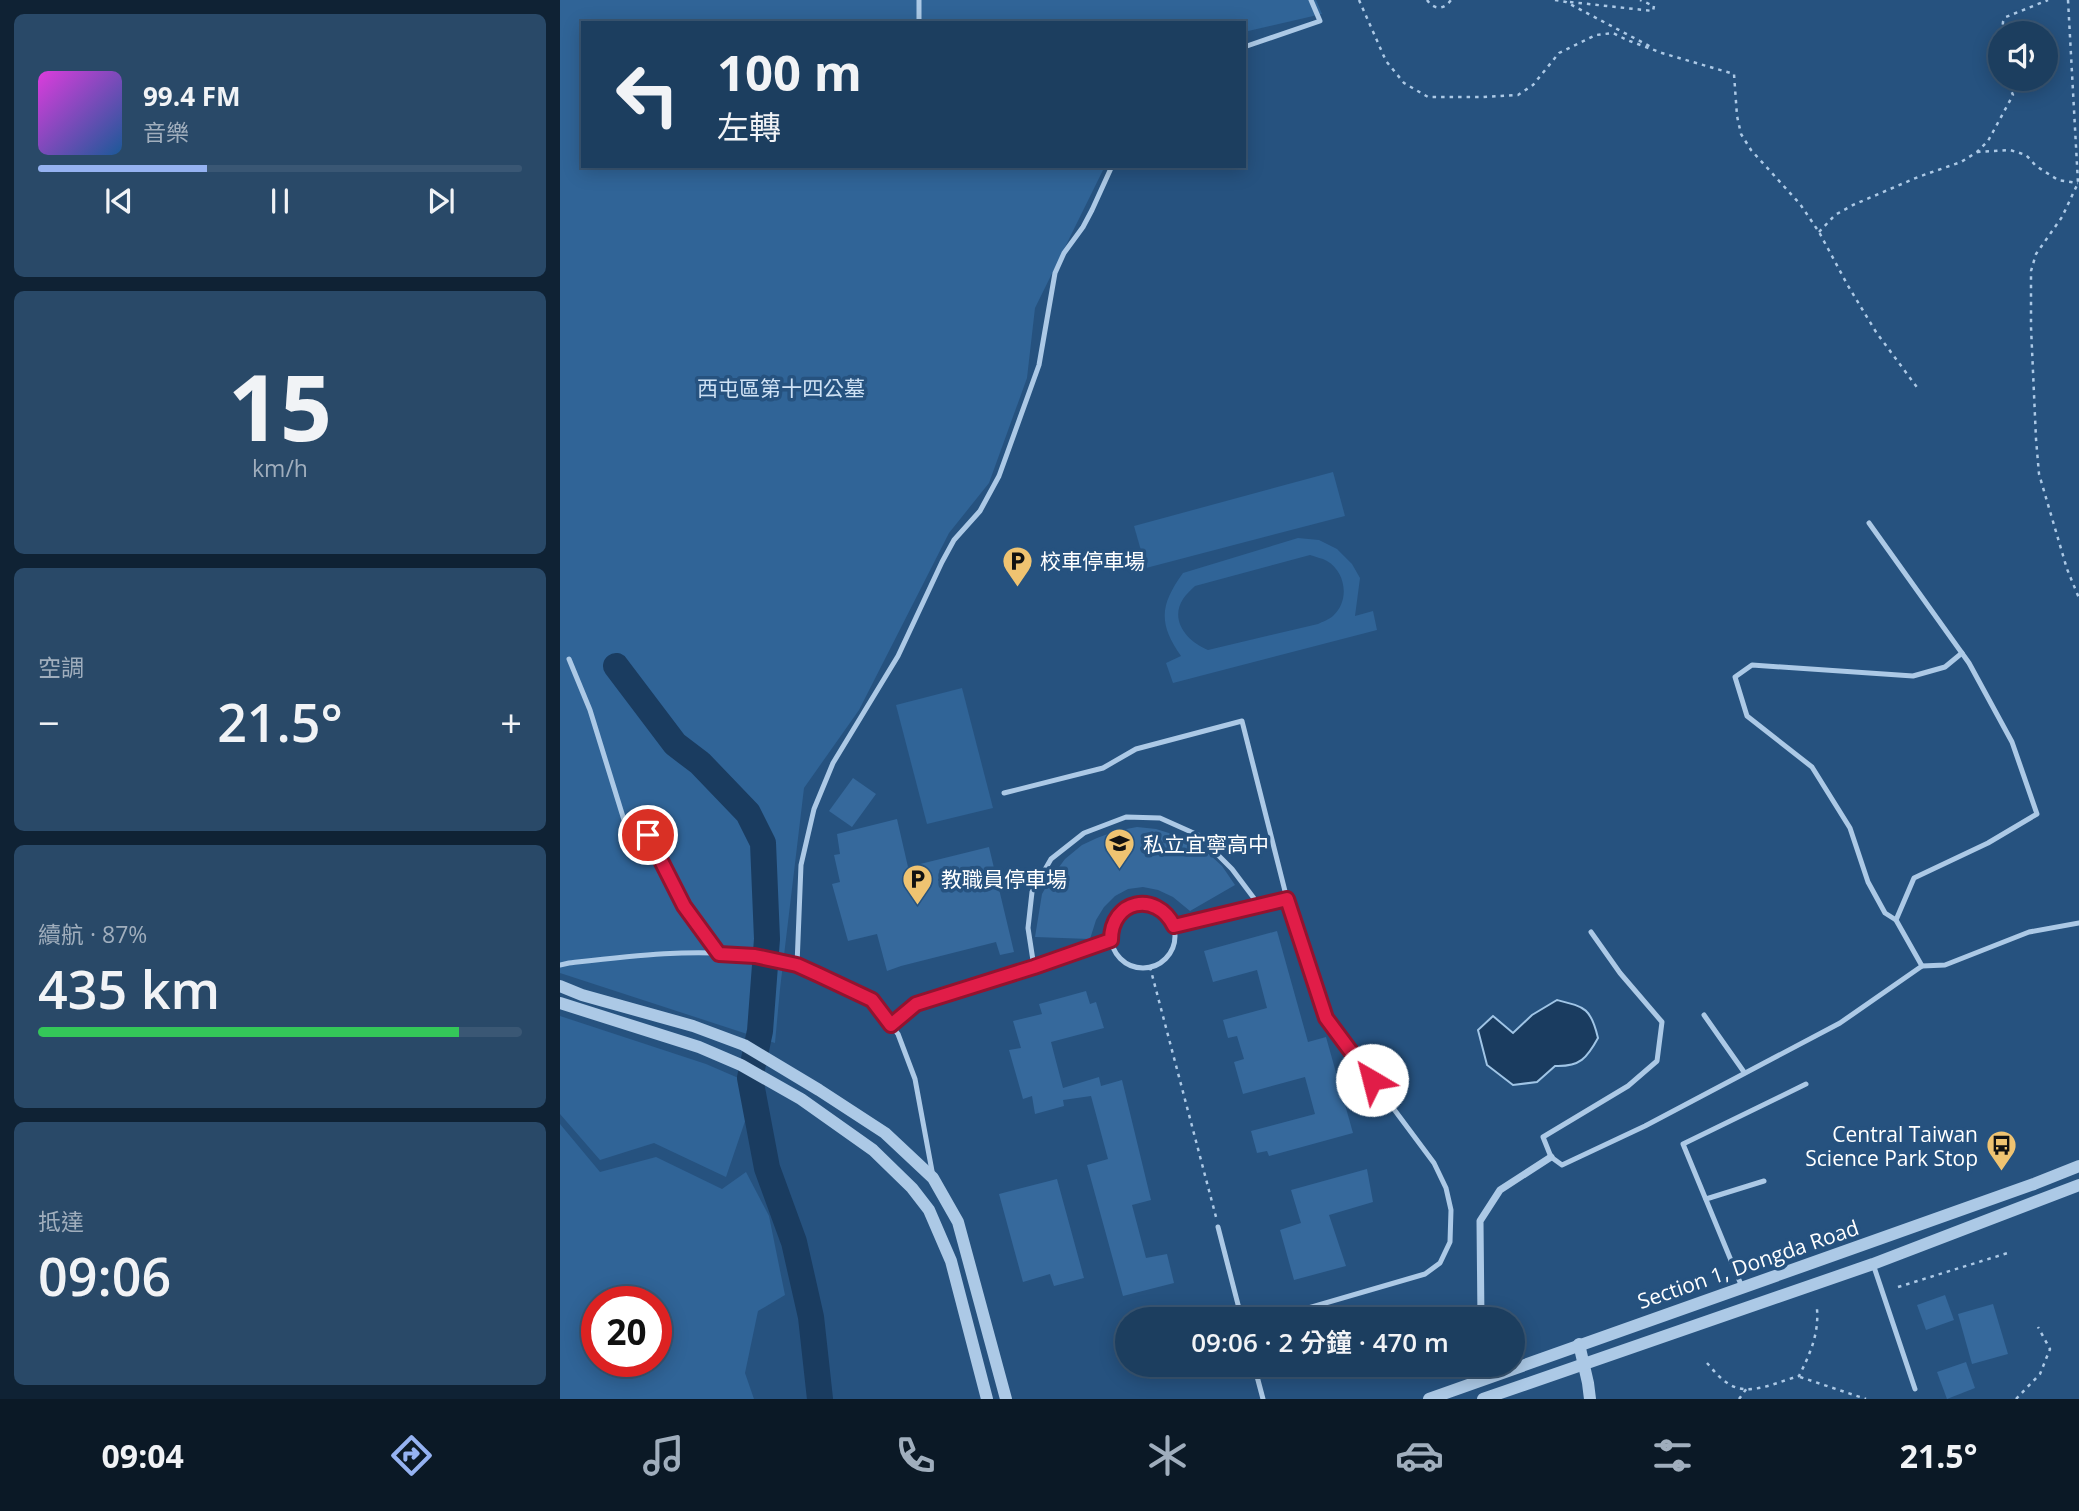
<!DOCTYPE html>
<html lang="zh-TW">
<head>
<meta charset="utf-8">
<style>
	:root { --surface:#1c3e5f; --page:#294968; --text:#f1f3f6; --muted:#a0aebd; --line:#3a5774; --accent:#95b2f1 }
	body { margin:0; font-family:"Open Sans","Noto Sans TC",sans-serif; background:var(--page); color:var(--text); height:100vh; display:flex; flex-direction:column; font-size:26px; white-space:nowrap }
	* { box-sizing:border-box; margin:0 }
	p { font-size:23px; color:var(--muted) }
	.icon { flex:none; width:38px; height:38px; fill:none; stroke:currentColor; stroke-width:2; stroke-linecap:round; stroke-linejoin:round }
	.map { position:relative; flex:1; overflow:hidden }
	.drawer { display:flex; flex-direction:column; gap:14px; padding:14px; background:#0f2234; width:560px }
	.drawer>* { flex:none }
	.banner { position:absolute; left:21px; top:21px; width:665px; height:147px; border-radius:0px; box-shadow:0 4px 18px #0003,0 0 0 2px var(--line); background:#1c3e5f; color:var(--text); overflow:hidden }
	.controls { position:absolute; left:1428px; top:21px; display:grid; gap:14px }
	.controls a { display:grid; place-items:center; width:70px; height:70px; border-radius:50%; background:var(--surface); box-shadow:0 4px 18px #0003,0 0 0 2px var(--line); font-size:35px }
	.speed { position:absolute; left:21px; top:1286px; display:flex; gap:14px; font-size:35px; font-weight:700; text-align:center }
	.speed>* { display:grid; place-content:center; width:91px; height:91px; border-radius:50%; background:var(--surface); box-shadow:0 4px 18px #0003,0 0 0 2px var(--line); line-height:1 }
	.speed .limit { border:10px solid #d22; background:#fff; color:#111 }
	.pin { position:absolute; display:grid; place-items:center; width:60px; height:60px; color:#fff; margin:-30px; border:4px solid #fff; border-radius:50%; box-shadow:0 2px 7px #0007 }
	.me { position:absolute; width:77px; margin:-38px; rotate:323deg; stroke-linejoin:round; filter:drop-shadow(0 0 5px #0008) }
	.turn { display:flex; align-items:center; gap:24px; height:147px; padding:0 21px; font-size:32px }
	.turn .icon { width:91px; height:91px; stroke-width:2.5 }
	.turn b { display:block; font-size:49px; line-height:60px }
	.big { font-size:52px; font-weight:600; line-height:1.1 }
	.drawer .widget { flex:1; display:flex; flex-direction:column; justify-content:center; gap:10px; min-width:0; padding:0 24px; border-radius:10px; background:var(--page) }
	.drawer .dial { align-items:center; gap:0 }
	.dial b { font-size:91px; line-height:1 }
	.song { display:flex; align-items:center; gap:21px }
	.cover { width:84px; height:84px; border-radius:10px; background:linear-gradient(135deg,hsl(300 70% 55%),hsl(210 70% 35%)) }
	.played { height:7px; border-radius:4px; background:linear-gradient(90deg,var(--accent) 35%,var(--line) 35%) }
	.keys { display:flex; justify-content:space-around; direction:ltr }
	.heat { display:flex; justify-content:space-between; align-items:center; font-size:38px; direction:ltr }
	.charge { height:10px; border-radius:5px; background:linear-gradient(90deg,#34c759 87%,var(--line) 0) }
	.trip { position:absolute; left:555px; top:1307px; width:410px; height:70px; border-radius:35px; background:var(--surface); box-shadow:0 4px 18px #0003,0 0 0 2px var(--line); font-weight:600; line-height:70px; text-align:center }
	.tabs { display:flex; height:112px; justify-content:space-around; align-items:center; background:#0b1926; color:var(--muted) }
	.tabs .icon { width:49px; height:49px }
	.tabs .active { color:var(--accent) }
	.tabs b { font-size:32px; color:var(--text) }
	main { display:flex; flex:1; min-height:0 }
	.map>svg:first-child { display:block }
</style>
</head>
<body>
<main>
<section class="drawer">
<div class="widget">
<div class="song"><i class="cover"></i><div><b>99.4 FM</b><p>音樂</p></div></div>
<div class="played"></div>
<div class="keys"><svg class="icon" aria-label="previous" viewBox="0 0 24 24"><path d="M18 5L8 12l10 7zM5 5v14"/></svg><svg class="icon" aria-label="pause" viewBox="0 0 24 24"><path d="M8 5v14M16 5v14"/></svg><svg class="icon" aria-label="next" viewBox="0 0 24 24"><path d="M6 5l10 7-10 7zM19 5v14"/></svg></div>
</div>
<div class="widget dial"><b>15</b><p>km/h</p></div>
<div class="widget"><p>空調</p>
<div class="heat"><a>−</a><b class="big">21.5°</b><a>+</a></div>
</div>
<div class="widget"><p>續航 · 87%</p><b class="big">435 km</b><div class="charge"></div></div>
<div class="widget"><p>抵達</p><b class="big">09:06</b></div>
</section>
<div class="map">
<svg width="1519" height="1399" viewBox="0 0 1519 1399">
	<rect width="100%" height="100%" fill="#26527f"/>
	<!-- green -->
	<g fill="#306497" fill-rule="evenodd">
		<path d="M0 0H756L762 14 684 32V23H23V166H545L475 308 467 378 429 483 389 533 299 710 244 788 220 989 215 1043 0 973Z"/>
		<path d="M773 472 785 516 586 568 574 526Z"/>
		<path d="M738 538 759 540 777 549 792 564 800 578 795 616 813 611 817 630 613 683 606 663 621 656C598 623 600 605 623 573ZM750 555C755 557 762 558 767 561 786 572 790 601 773 616 770 619 762 622 758 624L648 650C628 642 609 621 623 599 626 594 631 590 635 586Z"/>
		<path d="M402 688 433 808 367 824 336 705Z"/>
		<path d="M0 1016 146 1064 197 1086 166 1177 94 1143 40 1160 0 1114Z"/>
		<path d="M0 1124 40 1172 96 1157 162 1189 186 1172 209 1216 225 1295 198 1311 185 1373 194 1399H0ZM96 1302V1362H37V1302Z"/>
	</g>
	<!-- water -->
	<path fill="#1a3c60" stroke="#a0c5e6" stroke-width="2" d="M997 1000C1025 1007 1031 1008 1038 1038 1027 1058 1020 1067 995 1066L977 1082 953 1085 927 1065 918 1030 933 1016 953 1033 972 1015Z"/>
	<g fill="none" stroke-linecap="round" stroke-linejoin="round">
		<!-- river -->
		<path stroke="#1a3c60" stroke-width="26" d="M56 666 115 744 140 763 188 813 203 843 207 939 200 1031 190 1078 207 1168 234 1242 251 1317 260 1399"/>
	</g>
	<!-- building -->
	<g fill="#36699c">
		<path d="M293 778 316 794 292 827 269 811Z"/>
		<path d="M337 819 348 867 429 847 454 952 440 955 436 942 341 966 327 971 317 934 288 941 272 884 280 882 274 855 280 854 277 834Z"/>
		<path d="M577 827 596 829 628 839 650 855 662 866 675 885 630 911 613 897 598 890 583 887 568 889 555 896 544 907 536 920 530 939 475 937 482 894 491 878 505 859 522 845 537 838 556 831Z"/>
		<path d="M717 931 748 1042 766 1037 793 1133 709 1156 707 1151 697 1153 691 1131 755 1114 745 1077 683 1094 674 1062 684 1059 677 1036 668 1038 663 1020 707 1008 697 970 653 982 644 951Z"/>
		<path d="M526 991 530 1004 536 1002 544 1028 491 1042 503 1088 539 1077 541 1086 562 1080 591 1200 572 1205 586 1258 607 1254 614 1283 563 1296 527 1165 548 1159 531 1096 503 1100 504 1106 475 1114 472 1096 463 1099 449 1050 461 1048 453 1021 482 1014 479 1004Z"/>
		<path d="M807 1169 813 1202 769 1215 786 1266 734 1280 720 1230 741 1223 731 1190Z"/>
		<path d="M497 1179 524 1278 494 1286 490 1274 463 1282 439 1194Z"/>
		<path d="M1385 1295 1394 1320 1366 1330 1357 1305Z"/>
		<path d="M1433 1304 1448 1354 1412 1364 1398 1314Z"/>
		<path d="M1406 1362 1415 1388 1387 1399 1377 1372Z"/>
	</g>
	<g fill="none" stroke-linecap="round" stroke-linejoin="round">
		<!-- path -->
		<g stroke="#acc9e6" stroke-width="2.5" stroke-dasharray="3.5 5" stroke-linecap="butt">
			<path d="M799 0 826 61 844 83 868 97H923L958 95 973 85 999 53 1036 35 1053 33 1067 40 1102 53 1174 74 1177 116 1181 134 1191 150 1240 204 1259 232 1287 284 1316 332 1359 390"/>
			<path d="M867 0C874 10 884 10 891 0"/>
			<path d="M995 0 1006 2 1093 48"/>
			<path d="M1508 0 1518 183 1502 217 1476 254 1471 271V327L1476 439 1479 474 1507 569 1519 598"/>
			<path d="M1010 2 1093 11 1094 6 1080 0"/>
			<path d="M1442 33 1443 22 1446 17 1488 0"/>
			<path d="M1417 152 1450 150 1466 155 1476 166 1498 180 1518 183"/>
			<path d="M1259 232 1275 215 1293 205 1358 177 1401 162 1417 152 1428 141 1453 95 1446 79"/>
			<path d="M590 967 656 1217"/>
			<path d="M1338 1287 1451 1252"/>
			<path d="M1147 1363C1155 1372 1165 1385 1178 1388 1196 1393 1221 1381 1239 1376 1250 1354 1259 1334 1257 1309"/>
			<path d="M1240 1377 1306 1399"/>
			<path d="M1179 1399 1187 1388"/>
			<path d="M1456 1399 1480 1374 1490 1349 1478 1327"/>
		</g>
		<!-- service -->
		<g stroke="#acc9e6" stroke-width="5">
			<path d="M359 23V0"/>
			<path d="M684 47 760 21 751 0"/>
			<path d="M1309 523 1409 663 1452 742 1477 814 1428 843 1354 878 1336 920 1362 966 1385 965 1469 932 1519 923"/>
			<path d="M9 659 30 710 64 820 88 835 124 906 159 954"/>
			<path d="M444 793 543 768 576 749 682 721 727 899"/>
			<circle cx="583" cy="936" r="32"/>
			<path d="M1336 920 1325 913 1308 882 1290 828 1252 767 1187 716 1175 677 1192 665 1353 676 1385 667 1402 653"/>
			<path d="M614 926 727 899 766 1018 874 1163 886 1188 891 1210 890 1242 880 1263 865 1274 707 1320"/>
			<path d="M1031 932 1060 973 1102 1022 1097 1061 1068 1086 983 1137 991 1157 1002 1165 1085 1126 1280 1023 1362 966"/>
			<path d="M0 965 9 963C69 956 133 948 194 956 208 958 223 962 237 965"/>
			<path d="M474 967 468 928 472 892 491 859 524 833 566 817 600 818 638 835 672 869 699 905"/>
			<path d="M1144 1015 1184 1072"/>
			<path d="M331 1025 356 1004 474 967 551 940"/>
			<path d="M372 1171 355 1079 338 1034 312 1000 281 984 237 965 241 865 254 809 273 763 338 656 382 562 394 540 420 511 439 476 479 365 495 273 504 253 523 227 532 210 552 166"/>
			<path d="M1146 1199 1204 1181"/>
			<path d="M658 1227 682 1320"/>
			<path d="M1313 1264 1355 1389"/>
			<path d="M1182 1287 1123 1144 1246 1084"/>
			<path d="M694 1365 703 1399"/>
		</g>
		<!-- minor -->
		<g stroke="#acc9e6" stroke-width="7">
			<path d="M921 1320 920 1221 940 1190 991 1157"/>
			<path d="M920 1381 921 1365"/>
		</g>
		<!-- tertiary -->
		<g stroke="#acc9e6" stroke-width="12">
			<path d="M0 986 22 995 133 1026 184 1045 259 1090 325 1133 373 1178 398 1222 446 1399"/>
			<path d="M0 1003 139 1047 181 1065 241 1099 313 1150 352 1188 369 1210 391 1261 427 1399"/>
			<path d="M1019 1344 1028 1383 1030 1399"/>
			<path d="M869 1399 1474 1184 1519 1166"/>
			<path d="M923 1399 1313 1264 1519 1185"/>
		</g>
	</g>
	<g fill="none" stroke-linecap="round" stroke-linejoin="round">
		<defs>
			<path id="route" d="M88 835 124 906 159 954 195 956 237 965 259 975 312 1000 331 1025 356 1004 474 967 551 940C551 900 596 890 614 926L727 899 766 1018 812 1080"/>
		</defs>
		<!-- route casing -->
		<use href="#route" stroke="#92132f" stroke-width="18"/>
		<!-- route -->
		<use href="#route" stroke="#e11d48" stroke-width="12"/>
	</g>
	<!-- icons -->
	<defs>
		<symbol id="parking-pin" viewBox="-11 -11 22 30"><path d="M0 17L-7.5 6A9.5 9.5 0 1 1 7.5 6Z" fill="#efc371" stroke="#26527f"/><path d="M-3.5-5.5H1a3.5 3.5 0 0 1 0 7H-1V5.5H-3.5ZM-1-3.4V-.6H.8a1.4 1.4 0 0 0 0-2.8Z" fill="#111"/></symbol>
		<symbol id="school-pin" viewBox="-11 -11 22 30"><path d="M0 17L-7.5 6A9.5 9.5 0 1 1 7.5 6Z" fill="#efc371" stroke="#26527f"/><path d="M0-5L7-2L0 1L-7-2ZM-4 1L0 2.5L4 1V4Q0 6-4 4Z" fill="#111"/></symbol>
		<symbol id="bus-pin" viewBox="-11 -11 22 30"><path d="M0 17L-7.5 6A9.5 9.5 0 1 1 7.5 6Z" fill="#efc371" stroke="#26527f"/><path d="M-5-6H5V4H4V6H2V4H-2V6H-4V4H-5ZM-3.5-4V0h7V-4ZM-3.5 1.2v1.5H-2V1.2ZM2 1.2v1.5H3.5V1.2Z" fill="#111"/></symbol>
	</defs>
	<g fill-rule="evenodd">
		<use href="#parking-pin" x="440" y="544" width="35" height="47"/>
		<use href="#school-pin" x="542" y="826" width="35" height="47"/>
		<use href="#parking-pin" x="340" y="862" width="35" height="47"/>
		<use href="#bus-pin" x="1424" y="1128" width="35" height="47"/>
	</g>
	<g text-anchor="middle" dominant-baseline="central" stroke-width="7" stroke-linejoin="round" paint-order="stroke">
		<!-- park labels -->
		<g font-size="21" fill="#cfe2f5" stroke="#26527f">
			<text x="221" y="388">西屯區第十四公墓</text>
		</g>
		<!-- poi labels -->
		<g font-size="21" fill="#fff" stroke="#26527f" text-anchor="start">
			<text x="480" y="561">校車停車場</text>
			<text x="583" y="844">私立宜寧高中</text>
			<text x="381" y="879">教職員停車場</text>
			<text x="1418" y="1134" text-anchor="end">Central Taiwan<tspan x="1418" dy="24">Science Park Stop</tspan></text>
		</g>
		<!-- street labels -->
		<g font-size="21" fill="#fff" stroke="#26527f">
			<text transform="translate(1188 1264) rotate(-19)">Section 1, Dongda Road</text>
		</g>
	</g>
</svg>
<div class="controls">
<a><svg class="icon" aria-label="sound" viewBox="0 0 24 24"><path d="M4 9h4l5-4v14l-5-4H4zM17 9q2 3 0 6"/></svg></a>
</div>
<div class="speed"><div class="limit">20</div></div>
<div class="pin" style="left:88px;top:835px;background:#d93025"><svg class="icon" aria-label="arrive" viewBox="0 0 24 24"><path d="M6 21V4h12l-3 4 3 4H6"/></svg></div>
<svg class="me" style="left:812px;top:1080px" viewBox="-20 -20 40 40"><circle r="19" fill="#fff"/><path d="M0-13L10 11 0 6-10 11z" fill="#e11d48"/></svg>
<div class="trip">09:06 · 2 分鐘 · 470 m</div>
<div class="banner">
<div class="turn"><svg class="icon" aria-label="left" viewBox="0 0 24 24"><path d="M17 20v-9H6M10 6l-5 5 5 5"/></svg><div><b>100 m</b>左轉</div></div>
</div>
</div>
</main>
<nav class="tabs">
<b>09:04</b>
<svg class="icon active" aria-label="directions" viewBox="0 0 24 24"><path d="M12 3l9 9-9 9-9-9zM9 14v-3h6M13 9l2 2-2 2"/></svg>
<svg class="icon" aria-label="music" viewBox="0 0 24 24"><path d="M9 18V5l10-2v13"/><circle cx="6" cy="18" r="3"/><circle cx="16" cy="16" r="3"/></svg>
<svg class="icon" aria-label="phone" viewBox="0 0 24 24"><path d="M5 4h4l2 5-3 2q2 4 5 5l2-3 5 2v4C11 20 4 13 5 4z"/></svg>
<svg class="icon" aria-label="climate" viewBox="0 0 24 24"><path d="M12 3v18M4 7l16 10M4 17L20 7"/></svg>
<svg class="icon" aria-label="car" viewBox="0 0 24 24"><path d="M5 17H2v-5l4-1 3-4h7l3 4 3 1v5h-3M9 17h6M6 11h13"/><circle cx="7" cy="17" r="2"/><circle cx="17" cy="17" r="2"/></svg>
<svg class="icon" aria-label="filters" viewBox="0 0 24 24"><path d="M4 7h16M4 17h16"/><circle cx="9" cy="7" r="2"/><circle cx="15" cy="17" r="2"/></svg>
<b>21.5°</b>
</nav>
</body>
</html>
